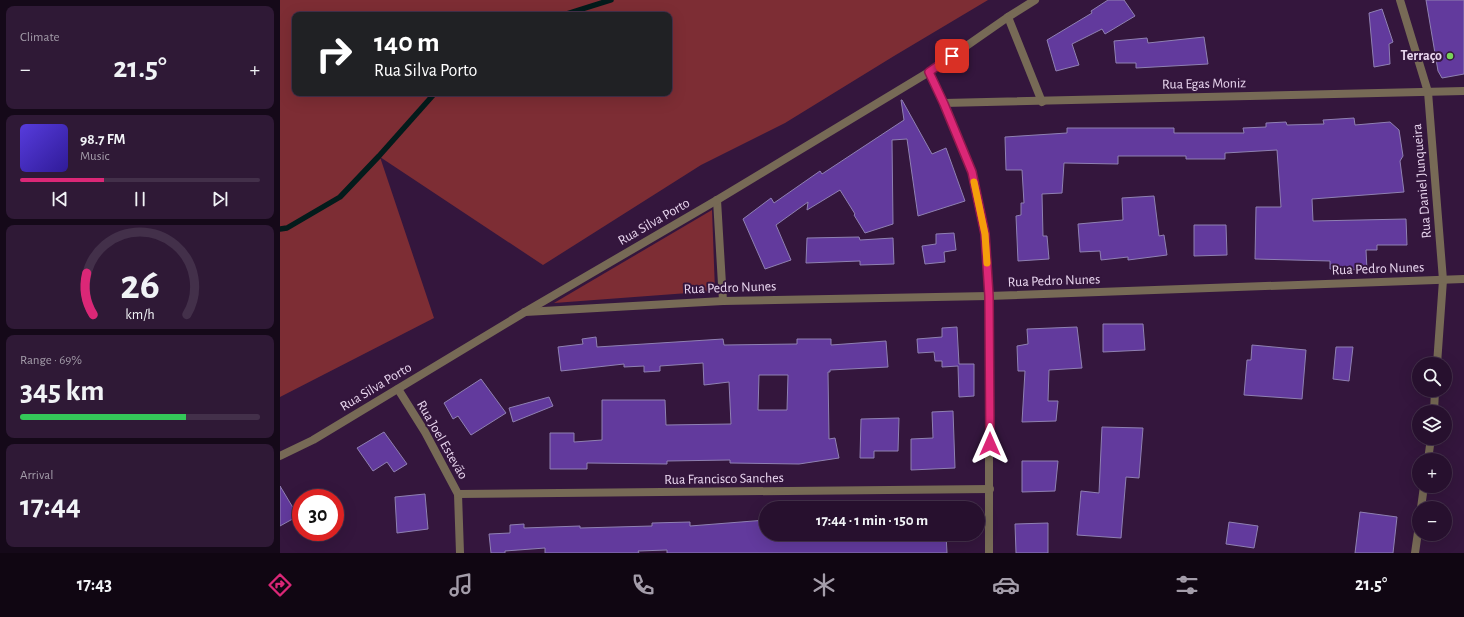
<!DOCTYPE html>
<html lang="en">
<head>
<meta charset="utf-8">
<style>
	:root { --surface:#27102e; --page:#2f1936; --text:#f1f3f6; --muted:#a49daa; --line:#43304a; --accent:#db2777 }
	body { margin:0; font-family:"Alegreya Sans",sans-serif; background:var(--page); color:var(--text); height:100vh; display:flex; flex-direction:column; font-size:15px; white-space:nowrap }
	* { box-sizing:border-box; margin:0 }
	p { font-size:13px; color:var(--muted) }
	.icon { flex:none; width:22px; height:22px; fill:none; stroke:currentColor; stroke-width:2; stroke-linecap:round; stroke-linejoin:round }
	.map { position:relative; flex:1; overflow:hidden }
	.side { display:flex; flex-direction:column; gap:6px; padding:6px; background:#150919; width:280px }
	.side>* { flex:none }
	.banner { position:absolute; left:12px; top:12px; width:380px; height:84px; border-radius:8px; box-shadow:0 4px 16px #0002,0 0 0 1px var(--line); background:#202124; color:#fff; overflow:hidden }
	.tools { position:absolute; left:1132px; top:357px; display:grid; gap:8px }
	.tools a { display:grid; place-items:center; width:40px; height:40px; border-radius:50%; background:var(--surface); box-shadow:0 4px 16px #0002,0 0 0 1px var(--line); font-size:20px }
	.speed { position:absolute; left:12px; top:489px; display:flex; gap:8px; font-size:20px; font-weight:700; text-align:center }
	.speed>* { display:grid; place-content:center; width:52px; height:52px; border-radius:50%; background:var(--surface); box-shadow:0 4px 16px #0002,0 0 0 1px var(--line); line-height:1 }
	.speed .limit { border:6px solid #d22; background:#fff; color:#111 }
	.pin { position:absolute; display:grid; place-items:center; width:34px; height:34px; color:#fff; margin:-17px; border-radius:8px; box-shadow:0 2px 6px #0006 }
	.me { position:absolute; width:44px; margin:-22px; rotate:0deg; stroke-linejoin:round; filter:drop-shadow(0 0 3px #0008) }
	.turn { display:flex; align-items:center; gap:14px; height:84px; padding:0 16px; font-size:18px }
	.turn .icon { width:52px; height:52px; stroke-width:2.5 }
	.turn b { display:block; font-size:28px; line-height:34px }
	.big { font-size:30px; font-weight:700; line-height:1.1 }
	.side .widget { flex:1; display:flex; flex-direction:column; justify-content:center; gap:6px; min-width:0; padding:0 14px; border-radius:8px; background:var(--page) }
	.side .dial { align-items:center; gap:0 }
	.dial svg { height:104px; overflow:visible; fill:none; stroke:var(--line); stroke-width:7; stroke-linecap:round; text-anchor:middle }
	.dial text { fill:var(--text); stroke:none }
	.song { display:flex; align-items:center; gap:12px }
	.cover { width:48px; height:48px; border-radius:6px; background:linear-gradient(135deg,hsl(250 70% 55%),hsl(250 70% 35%)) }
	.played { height:4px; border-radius:2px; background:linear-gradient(90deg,var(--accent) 35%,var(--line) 35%) }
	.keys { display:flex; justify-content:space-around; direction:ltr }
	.heat { display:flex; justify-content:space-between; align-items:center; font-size:22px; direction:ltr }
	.charge { height:6px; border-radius:3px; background:linear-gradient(90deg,#34c759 69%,var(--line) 0) }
	.trip { position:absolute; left:479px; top:501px; width:226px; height:40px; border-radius:20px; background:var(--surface); box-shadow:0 4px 16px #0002,0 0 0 1px var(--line); font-weight:700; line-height:40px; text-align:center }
	.tabs { display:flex; height:64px; justify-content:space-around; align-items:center; background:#100612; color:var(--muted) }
	.tabs .icon { width:28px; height:28px }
	.tabs .on { color:var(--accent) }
	.tabs b { font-size:18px; color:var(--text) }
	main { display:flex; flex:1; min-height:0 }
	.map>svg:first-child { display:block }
</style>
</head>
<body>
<main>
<section class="side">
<div class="widget"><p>Climate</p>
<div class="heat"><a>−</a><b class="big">21.5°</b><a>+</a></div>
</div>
<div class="widget">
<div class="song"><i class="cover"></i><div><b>98.7 FM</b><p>Music</p></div></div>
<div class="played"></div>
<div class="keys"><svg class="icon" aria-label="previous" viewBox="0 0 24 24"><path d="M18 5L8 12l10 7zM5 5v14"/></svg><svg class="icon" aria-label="pause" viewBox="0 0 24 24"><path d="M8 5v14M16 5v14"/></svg><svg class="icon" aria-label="next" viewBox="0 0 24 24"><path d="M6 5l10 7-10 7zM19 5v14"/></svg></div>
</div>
<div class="widget dial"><svg viewBox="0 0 100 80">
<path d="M14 69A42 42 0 1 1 86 69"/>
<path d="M14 69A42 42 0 0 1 9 37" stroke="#db2777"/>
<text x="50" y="56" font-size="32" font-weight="700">26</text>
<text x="50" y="72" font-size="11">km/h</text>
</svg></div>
<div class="widget"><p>Range · 69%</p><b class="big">345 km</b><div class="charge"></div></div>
<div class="widget"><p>Arrival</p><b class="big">17:44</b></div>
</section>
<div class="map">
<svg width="1184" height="553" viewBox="0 0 1184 553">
	<rect width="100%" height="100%" fill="#34163d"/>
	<!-- green -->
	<g fill="#7d2d34" fill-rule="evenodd">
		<path d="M0 0H708L614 56 505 123 421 165 263 265 100 157 154 318 0 397ZM15 15H389V93H15Z"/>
		<path d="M432 210 435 291 274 303Z"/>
	</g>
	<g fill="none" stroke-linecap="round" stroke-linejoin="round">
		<!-- stream -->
		<g stroke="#031b1b" stroke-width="5.5">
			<path d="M283 15 331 0"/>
			<path d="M0 229 7 228 60 197 99 156 155 93"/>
		</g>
	</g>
	<!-- building -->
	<g fill="#623a9d" stroke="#8f80b2" fill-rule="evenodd">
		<path d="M828 0H844L855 16 825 34 822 29 792 44 799 65 776 71 767 40 812 13 811 11Z"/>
		<path d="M1146 0H1184V74L1162 78 1158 71Z"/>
		<path d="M1102 9 1113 42 1109 44 1110 64 1094 67 1089 13Z"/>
		<path d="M924 37 928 64 856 68V63H836L834 41 867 38 868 43Z"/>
		<path d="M621 100H622L652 154 666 148 685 201 638 216 627 139 612 140 613 224 585 233 574 215 575 214 560 190 527 210 528 202 496 225 511 260 485 269 463 219 491 198 494 203 540 171 542 174 624 120Z"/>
		<path d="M1074 118 1075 125 1110 122 1119 130 1123 156 1120 161 1124 192 1032 199 1033 221 1126 219 1127 245H1097V250H1086L1087 270 1050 269V261L975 259 976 207H1001L997 150 945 153V159H906V156H838V164L784 163 782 193 762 194 763 236H767L769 259 738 261 736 216 741 215V203H744L742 170H726L725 137 787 133V128H894V133H964L963 128 986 127V123L1006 122 1007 125 1044 124 1043 120Z"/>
		<path d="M874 196 879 236 884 235 887 255 848 260V257L821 260 820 251 800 252 798 224 843 220 842 198Z"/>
		<path d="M914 225H946L947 255 914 256Z"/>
		<path d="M674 233 676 250 664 252 665 262 645 264 642 246 656 244V234Z"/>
		<path d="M579 237 580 240 613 238 614 264 580 265V261L526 263 527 238Z"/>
		<path d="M823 324H863L865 350 823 352Z"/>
		<path d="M677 327 679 364H694V396L679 397 678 366 662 367V361H655L654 352 638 353 637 339 662 337V328Z"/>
		<path d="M797 327 802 368 769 370 768 401H778L776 421 742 422 745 371H738L737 346 748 344 747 329Z"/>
		<path d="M316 337 317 347 443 339 444 345 517 344V339H551V345L606 341 608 367 550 370V372H548L549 439 555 438 559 458 519 464 450 463V460L387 461V464L307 463V469H270V433H294V442L322 440V400H385L386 425 451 424 449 382 424 385 423 363 380 366V371L364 372V366L344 367V364L281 371 278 347 303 344 302 339ZM479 375H508L507 410H478Z"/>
		<path d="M972 345 1026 350 1022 399 964 395 967 360H971Z"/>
		<path d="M1056 347H1073L1069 381 1053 379Z"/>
		<path d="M201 379 226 413 191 435 178 416 173 419 164 403Z"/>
		<path d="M269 397 273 406 233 422 229 408Z"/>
		<path d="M673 411 675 468 631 470V439L653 438 652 412Z"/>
		<path d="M619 418 618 451H594V458H580L581 419Z"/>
		<path d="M822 427 863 428 859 478 846 477 841 538 797 535 801 491 819 493Z"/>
		<path d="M104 432 127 464 114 472 107 462 93 471 77 448Z"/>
		<path d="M742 461H778L775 491 742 492Z"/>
		<path d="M0 486 18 516 0 526Z"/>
		<path d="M145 494 148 529 117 533 115 497Z"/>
		<path d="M1080 512 1117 517 1113 553H1075Z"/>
		<path d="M486 520V534H666L667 553H387V550L358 551 359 553H265V548L225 551V553H211L209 534 230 533V525L244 524V528L300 526V528L372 526V523L410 522V526Z"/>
		<path d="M949 522 978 526 974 548 946 544Z"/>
		<path d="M768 523V553H736L735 524Z"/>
	</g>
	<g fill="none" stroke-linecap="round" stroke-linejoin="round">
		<!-- street -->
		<g stroke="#776a56" stroke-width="8">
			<path d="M1120 0 1148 92 1163 280 1157 364"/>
			<path d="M728 17 762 102"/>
			<path d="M649 72 664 103 692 172 705 234 709 296V553"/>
			<path d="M664 103 1184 91"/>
			<path d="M437 200 443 301"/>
			<path d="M245 312 443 301 709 296 1184 279"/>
			<path d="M118 389 145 432 178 494 180 553"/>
			<path d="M1154 412 1155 390"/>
			<path d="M0 456 33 440 245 312 437 200 649 72 728 17 755 0"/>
			<path d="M1148 460 1151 438"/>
			<path d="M178 494 710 489"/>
			<path d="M1141 508 1144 486"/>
			<path d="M1135 553 1139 525"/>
		</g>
	</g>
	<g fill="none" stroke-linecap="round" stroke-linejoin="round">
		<defs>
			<path id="route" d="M672 56 649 72 664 104 692 172 705 234 709 296 710 444"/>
		</defs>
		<!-- route casing -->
		<use href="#route" stroke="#8e194d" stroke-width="10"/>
		<!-- route -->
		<use href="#route" stroke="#db2777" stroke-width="7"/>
		<!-- slow -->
		<path stroke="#f59e0b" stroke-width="7" d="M694 182 705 234 707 263"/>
	</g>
	<!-- markers -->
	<circle fill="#78d259" stroke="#34163d" stroke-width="1.5" cx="1170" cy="56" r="4"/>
	<g text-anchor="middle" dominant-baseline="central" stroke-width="4" stroke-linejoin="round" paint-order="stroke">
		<!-- poi labels -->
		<g font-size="14" font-weight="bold" fill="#e9d6ef" stroke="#34163d" text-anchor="end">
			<text x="1162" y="56">Terraço</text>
		</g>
		<!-- street labels -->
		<g font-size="14" fill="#e9d6ef" stroke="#34163d">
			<text transform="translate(924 84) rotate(-1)">Rua Egas Moniz</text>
			<text transform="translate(1142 181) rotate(-95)">Rua Daniel Junqueira</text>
			<text transform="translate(374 222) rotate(-30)">Rua Silva Porto</text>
			<text transform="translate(1098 269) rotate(-2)">Rua Pedro Nunes</text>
			<text transform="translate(774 281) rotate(-2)">Rua Pedro Nunes</text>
			<text transform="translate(450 288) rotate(-2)">Rua Pedro Nunes</text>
			<text transform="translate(96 387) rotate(-31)">Rua Silva Porto</text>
			<text transform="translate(162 440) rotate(60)">Rua Joel Estevão</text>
			<text transform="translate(444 479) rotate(-1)">Rua Francisco Sanches</text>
		</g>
	</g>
</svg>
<div class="tools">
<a><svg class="icon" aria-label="search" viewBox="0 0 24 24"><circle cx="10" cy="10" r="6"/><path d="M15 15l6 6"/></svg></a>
<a><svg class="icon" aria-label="layers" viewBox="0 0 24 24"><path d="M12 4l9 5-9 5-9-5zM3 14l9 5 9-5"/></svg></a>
<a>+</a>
<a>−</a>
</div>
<div class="speed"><div class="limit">30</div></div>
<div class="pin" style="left:672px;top:56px;background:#d93025"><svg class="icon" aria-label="arrive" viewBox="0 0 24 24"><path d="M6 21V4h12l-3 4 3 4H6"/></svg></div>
<svg class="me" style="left:710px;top:444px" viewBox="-20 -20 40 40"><path d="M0-17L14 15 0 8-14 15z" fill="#db2777" stroke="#fff" stroke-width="4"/></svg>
<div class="trip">17:44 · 1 min · 150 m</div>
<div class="banner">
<div class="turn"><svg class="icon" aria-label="right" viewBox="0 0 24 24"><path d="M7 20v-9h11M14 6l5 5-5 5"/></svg><div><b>140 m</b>Rua Silva Porto</div></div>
</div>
</div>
</main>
<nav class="tabs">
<b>17:43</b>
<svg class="icon on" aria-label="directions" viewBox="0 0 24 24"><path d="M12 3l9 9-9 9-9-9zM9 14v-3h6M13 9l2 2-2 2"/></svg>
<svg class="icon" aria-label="music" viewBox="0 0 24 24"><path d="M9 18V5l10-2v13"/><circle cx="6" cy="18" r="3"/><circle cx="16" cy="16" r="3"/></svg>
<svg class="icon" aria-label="phone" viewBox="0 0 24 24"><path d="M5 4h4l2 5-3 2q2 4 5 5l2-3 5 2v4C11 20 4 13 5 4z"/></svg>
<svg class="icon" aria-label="climate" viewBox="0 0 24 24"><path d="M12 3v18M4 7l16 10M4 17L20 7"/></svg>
<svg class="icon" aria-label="car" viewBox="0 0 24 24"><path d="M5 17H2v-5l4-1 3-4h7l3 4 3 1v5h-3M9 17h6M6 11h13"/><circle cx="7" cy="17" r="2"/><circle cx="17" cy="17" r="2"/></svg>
<svg class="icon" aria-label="filters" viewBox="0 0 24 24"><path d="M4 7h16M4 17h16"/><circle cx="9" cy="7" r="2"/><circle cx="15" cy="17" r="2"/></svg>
<b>21.5°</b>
</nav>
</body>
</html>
